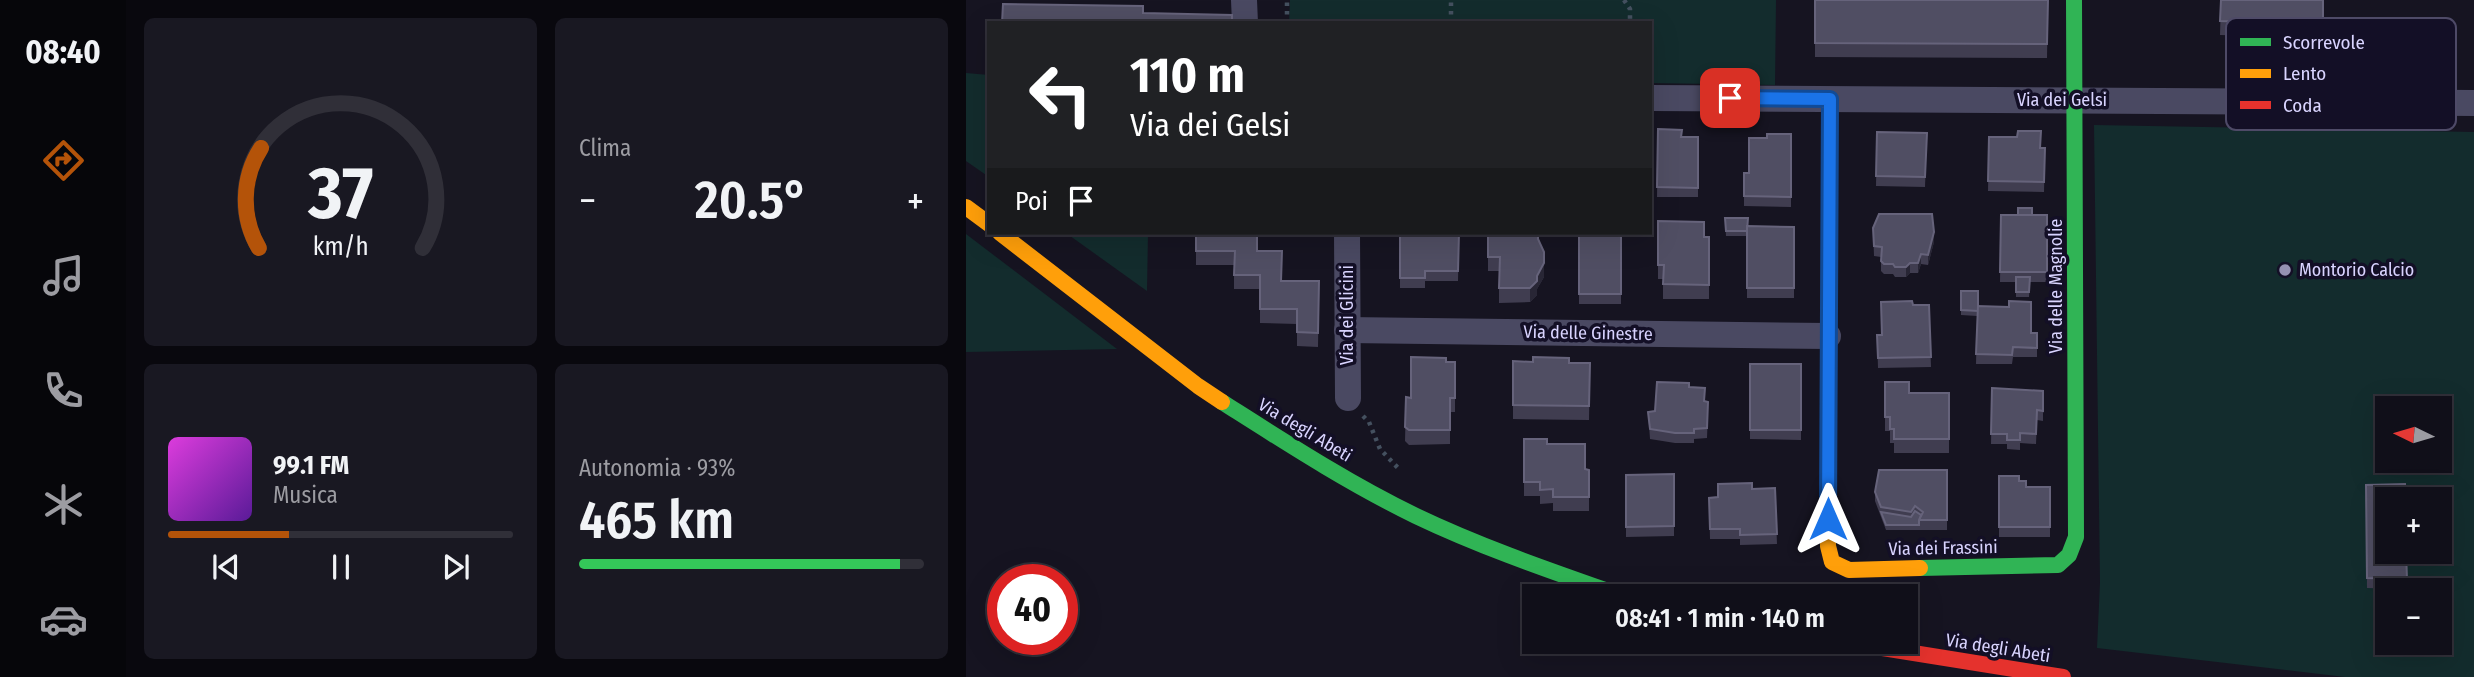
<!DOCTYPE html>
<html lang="it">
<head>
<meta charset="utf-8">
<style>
	:root { --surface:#100f19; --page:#191822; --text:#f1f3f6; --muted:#9c9ca2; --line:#302f38; --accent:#b45309 }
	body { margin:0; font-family:"Fira Sans Condensed",sans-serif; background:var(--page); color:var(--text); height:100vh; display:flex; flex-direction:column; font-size:26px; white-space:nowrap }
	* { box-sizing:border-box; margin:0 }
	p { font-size:23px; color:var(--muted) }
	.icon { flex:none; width:38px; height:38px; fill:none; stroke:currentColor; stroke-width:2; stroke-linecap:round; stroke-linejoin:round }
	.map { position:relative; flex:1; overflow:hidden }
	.side { display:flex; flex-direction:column; gap:18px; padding:18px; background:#09080e; width:840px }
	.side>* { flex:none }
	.guide { position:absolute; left:21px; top:21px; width:665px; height:214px; border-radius:0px; box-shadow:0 7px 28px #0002,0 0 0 2px var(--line); background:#202124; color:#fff; overflow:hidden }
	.needle { width:46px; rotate:275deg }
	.buttons { position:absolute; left:1409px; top:396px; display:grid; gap:14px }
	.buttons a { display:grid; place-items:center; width:77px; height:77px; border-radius:0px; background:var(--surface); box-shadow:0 7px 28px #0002,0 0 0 2px var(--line); font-size:35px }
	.speed { position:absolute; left:21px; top:564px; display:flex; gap:14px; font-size:35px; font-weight:700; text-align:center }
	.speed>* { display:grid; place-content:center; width:91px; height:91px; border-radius:50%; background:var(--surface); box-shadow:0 7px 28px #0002,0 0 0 2px var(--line); line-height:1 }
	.speed .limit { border:10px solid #d22; background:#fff; color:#111 }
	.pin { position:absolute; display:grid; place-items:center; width:60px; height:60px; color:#fff; margin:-30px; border-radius:14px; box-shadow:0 4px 10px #0006 }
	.me { position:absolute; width:77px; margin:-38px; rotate:0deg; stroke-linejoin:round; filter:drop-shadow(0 0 5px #0008) }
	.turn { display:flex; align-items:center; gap:24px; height:147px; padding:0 28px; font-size:32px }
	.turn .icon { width:91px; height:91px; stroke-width:2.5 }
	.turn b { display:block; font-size:49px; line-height:60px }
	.then { display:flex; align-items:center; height:66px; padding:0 28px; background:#0003; gap:14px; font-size:26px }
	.big { font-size:52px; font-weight:600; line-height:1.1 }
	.side .card { flex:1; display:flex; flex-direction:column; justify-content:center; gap:10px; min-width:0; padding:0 24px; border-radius:10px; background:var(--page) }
	.side .dial { align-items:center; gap:0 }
	.dial svg { height:182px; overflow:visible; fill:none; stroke:var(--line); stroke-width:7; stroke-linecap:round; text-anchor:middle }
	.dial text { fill:var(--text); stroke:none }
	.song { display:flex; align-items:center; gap:21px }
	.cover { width:84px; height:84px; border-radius:10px; background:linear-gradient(135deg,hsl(300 70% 55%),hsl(270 70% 35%)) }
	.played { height:7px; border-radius:4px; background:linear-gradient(90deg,var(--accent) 35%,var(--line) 35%) }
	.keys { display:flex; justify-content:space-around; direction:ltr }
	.heat { display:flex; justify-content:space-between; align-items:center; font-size:38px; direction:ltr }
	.charge { height:10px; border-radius:5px; background:linear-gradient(90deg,#34c759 93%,var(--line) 0) }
	.side .tiles { flex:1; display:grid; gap:18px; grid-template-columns:repeat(2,1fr) }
	.trip { position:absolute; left:556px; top:584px; width:396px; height:70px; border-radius:0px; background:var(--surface); box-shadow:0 7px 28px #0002,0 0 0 2px var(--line); font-weight:600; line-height:70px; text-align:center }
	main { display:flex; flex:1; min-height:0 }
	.tab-bar { display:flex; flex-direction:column; width:126px; justify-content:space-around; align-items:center; background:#06060a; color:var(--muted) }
	.tab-bar .icon { width:49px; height:49px }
	.tab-bar .active { color:var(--accent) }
	.tab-bar b { font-size:32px; color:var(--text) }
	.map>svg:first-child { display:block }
</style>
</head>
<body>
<main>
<nav class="tab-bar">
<b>08:40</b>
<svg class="icon active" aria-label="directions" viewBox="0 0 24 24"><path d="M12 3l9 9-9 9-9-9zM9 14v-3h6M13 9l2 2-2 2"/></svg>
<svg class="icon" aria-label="music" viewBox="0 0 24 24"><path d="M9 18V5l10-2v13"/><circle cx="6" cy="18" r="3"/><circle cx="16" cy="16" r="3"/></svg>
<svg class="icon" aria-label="phone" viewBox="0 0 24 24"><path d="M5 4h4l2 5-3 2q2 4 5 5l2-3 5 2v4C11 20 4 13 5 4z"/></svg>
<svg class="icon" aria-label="climate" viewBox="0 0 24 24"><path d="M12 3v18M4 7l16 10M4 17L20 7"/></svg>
<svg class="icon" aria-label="car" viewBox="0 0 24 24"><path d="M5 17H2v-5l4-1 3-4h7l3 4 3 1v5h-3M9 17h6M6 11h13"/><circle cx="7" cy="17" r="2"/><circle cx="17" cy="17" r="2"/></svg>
</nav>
<section class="side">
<div class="tiles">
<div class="card dial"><svg viewBox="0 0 100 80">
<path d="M14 69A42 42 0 1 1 86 69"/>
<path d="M14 69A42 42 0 0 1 15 25" stroke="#b45309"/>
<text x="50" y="56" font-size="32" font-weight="700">37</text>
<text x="50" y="72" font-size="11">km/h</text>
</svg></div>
<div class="card"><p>Clima</p>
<div class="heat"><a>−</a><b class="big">20.5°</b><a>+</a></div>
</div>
<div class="card">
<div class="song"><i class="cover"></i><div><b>99.1 FM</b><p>Musica</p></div></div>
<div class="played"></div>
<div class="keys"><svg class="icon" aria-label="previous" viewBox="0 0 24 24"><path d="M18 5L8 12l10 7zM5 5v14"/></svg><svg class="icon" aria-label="pause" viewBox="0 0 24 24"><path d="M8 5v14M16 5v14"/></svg><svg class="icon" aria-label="next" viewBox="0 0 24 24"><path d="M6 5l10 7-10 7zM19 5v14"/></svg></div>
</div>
<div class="card"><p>Autonomia · 93%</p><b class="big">465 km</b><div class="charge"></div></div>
</div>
</section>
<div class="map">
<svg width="1508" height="677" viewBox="0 0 1508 677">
	<rect width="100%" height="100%" fill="#161421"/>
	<!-- green -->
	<g fill="#132c2d" fill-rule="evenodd">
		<path d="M324 0H810L809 85 684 83V23H323Z"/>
		<path d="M0 73 23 75V177L0 161Z"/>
		<path d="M1128 125 1508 132V677H1379L1131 648 1134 583ZM1421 408H1474V460H1421ZM1421 499H1474V551H1421ZM1421 590H1474V642H1421Z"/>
		<path d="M100 233H182L181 291Z"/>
		<path d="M0 234 151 349 0 352Z"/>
	</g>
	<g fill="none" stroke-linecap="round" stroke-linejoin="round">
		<!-- path -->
		<g stroke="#44505f" stroke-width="4.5" stroke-dasharray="3.5 5" stroke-linecap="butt">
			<path d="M658 0 664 9V23"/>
			<path d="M321 23V0"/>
			<path d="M485 23V0"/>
			<path d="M397 416 403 422 414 449 432 468"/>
		</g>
		<!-- street -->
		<g stroke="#4a4962" stroke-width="26">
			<path d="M278 0 279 23"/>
			<path d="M684 98 1508 103"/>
			<path d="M381 233 382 398"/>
			<path d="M381 330 862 336"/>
		</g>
		<!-- fast -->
		<g stroke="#30b455" stroke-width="16">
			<path d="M256 402C319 442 382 483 450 516 517 548 588 572 659 597"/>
			<path d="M954 568 1092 565 1103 555 1110 537 1108 0"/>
		</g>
		<!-- slow -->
		<g stroke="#ff9f0a" stroke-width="16">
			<path d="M864 99 862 546 866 562 883 570 954 568"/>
			<path d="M0 207 23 224"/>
			<path d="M34 233 232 386 256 402"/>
		</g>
		<!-- jam -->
		<path stroke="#e5322d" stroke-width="16" d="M879 642 1097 677"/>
	</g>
	<!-- wall -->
	<g fill="#403d50">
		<path d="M849 0H1082L1081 58 849 57Z"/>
		<path d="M1255 0H1357V64L1327 65V37L1254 35Z"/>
		<path d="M692 129 716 137H732V197H691Z"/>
		<path d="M911 132 961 133 959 187 910 186Z"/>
		<path d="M825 134V207L778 206V173H783L801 138Z"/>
		<path d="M1023 137 1079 148 1078 192 1022 191Z"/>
		<path d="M1035 215H1081V282H1064L1063 297H1050V282H1034Z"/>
		<path d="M759 218 781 226 828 227V298H781V236H760Z"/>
		<path d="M692 221 738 237H743V299H697V279H692Z"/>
		<path d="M907 228 968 242 962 265 955 264 952 273H944L940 277H929L927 274H918L915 271V257L908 256Z"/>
		<path d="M230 233 291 251 316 281H353L352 347 331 346V324L294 323V289H268V265H230Z"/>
		<path d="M434 233H493L492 281H459V288H434Z"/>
		<path d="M522 233 572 240 578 277 571 289V295L564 302 533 303V271H522Z"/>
		<rect x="613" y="234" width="42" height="70"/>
		<path d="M995 291 1012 306 1065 333H1071V357H1047L1046 364H1010L1011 316 995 315Z"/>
		<path d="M947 305H963L965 367 912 368 911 335H915Z"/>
		<path d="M547 361 624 363 623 420 547 419Z"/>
		<path d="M480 362H489V412H484V444L443 445 439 441 440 397 445 398Z"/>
		<path d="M784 364H835V440L784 439Z"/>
		<path d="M919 382 943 393H983V453H928V443H924V431H919Z"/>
		<path d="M723 387 739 401 742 412 741 438 728 439V443H709L684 439 682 412 689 411Z"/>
		<path d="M1026 388 1077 391V421L1071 420 1070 444 1054 443V450L1041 449V444H1025Z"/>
		<path d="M558 439 581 444 619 469 623 470V511H587V503L574 504V496H558Z"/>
		<path d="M981 470V530H920L909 501V492Z"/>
		<path d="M708 474V536L660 537V475Z"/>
		<path d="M1033 476 1053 481 1060 487H1084V537H1033Z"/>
		<path d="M1400 485 1440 551 1441 589 1401 588Z"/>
		<path d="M809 488 811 544 774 545V539H744L743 498 752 497 786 489Z"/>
	</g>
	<!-- shaded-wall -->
	<g fill="#282635">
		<path d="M968 232V242L962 265V255Z"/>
		<path d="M955 254V264L952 273V263Z"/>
		<path d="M578 263V277L571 289V295L564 302V288Z"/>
		<path d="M944 263V273L940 277V267Z"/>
	</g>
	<!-- building -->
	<g fill="#504e63" stroke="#66637b" stroke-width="2">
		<path d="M849 0H1082L1081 44 849 43Z"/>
		<path d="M1255 0H1357V24L1254 21Z"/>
		<path d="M37 4 177 6V13L266 15V23H36Z"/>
		<path d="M692 129 716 130 715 137H732V188L691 187Z"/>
		<path d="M1052 131H1075L1074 148H1079L1078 182 1022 181 1023 137H1051Z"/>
		<path d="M911 132 961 133 959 177 910 176Z"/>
		<path d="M801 134H825V197L778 196V173H783V138H801Z"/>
		<rect x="1052" y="208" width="14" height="7"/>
		<path d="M913 214H966L968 232 962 255 955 254 952 263H944L940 267H929L927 264H918L915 261 916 247 908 246 907 228Z"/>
		<path d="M1035 215H1081V272H1034Z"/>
		<path d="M759 218H782L781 231H760Z"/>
		<path d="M692 221 738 222V237H743V285L697 284 698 265H692Z"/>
		<path d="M781 226 828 227V288H781Z"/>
		<path d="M230 233H291V251H316L315 281H353L352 333 331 332V309H294V275H268L269 251H230Z"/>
		<path d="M434 233H493L492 271H459V278H434Z"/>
		<path d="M522 233H572V239L578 252V263L571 276V281L564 288H533L534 257H522Z"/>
		<rect x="613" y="234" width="42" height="60"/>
		<path d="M1050 277H1064L1063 292H1050Z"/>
		<path d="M995 291H1012V311L995 310Z"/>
		<path d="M946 301 947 305H963L965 357 912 358 911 335H916L915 302Z"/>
		<path d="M1043 301 1065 302V333H1071V348L1047 347 1046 355 1010 354 1012 306 1043 307Z"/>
		<path d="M445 357 480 358V362H489V398H484V430H443L439 427 440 397 445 398Z"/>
		<path d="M567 357 603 358V363H624L623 406 547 405V361L567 362Z"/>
		<rect x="784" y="364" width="51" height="66"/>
		<path d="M691 382 723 383V387L739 388 738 401 742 402 741 428 728 429V433H709L684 429 682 412 689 411Z"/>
		<path d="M919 382H943V393H983V439H928V429H924V417H919Z"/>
		<path d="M1026 388 1077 391V411L1071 410 1070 434 1054 433V440H1041V434H1025Z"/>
		<path d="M558 439H581V444H619V469L623 470V497H587V489L574 490V482H558Z"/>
		<path d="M913 470H981V520H953L957 512 949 506 945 512 915 507 909 492Z"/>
		<path d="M708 474V526L660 527V475Z"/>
		<path d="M1033 476H1053V481H1060V487H1084V527H1033Z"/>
		<path d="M786 483V489L809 488 811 534 774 535V529H744L743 498 752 497V484Z"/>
		<path d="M1439 484V499H1421V551H1440L1441 579 1401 578 1400 485Z"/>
		<path d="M949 511 955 515 953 520V525H920L915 512 945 517Z"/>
	</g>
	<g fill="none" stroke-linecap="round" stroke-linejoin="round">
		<defs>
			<path id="route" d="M764 98 864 99 862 519"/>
		</defs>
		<!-- route casing -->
		<use href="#route" stroke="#114b97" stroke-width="18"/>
		<!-- route -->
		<use href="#route" stroke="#1a73e8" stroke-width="12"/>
	</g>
	<!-- markers -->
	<circle fill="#9591b1" stroke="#130f26" stroke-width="2.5" cx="1319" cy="270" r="7"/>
	<g text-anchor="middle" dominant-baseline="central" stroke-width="7" stroke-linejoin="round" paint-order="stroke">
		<!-- street labels -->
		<g font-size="18" fill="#d9d4ff" stroke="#130f26">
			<text x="1096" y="100">Via dei Gelsi</text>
			<text transform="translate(1090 286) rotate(-90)">Via delle Magnolie</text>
			<text transform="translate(381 315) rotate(-90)">Via dei Glicini</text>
			<text transform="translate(622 333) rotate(1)">Via delle Ginestre</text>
			<text transform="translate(339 430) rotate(31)">Via degli Abeti</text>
			<text transform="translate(977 548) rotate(-1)">Via dei Frassini</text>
			<text transform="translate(1032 648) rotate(9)">Via degli Abeti</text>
		</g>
		<!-- poi labels -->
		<g font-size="18" fill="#d9d4ff" stroke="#130f26" text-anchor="start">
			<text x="1333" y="270">Montorio Calcio</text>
		</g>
	</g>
	<!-- legend -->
	<rect x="1260" y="18" width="230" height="112" rx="10" fill="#130f26" stroke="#4e4a67" stroke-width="2"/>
	<rect x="1274" y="38" width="31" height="8" fill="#30b455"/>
	<rect x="1274" y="69" width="31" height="9" fill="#ff9f0a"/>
	<rect x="1274" y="101" width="31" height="8" fill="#e5322d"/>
	<g font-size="19" fill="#d9d4ff">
		<text x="1317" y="49">Scorrevole</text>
		<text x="1317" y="80">Lento</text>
		<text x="1317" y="112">Coda</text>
	</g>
</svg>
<div class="buttons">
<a><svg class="needle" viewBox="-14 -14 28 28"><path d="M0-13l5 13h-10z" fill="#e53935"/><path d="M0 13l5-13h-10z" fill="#9c9ca2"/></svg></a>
<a>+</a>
<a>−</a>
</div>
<div class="speed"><div class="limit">40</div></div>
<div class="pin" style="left:764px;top:98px;background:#d93025"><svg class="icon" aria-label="arrive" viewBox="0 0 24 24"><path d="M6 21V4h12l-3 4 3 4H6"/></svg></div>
<svg class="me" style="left:862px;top:519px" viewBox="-20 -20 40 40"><path d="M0-17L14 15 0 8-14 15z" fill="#1a73e8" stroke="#fff" stroke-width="4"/></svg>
<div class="trip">08:41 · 1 min · 140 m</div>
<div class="guide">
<div class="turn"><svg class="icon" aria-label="left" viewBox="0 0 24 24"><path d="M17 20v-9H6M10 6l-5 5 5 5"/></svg><div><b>110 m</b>Via dei Gelsi</div></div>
<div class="then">Poi<svg class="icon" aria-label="arrive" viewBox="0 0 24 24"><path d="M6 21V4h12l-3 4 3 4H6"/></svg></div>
</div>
</div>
</main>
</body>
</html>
